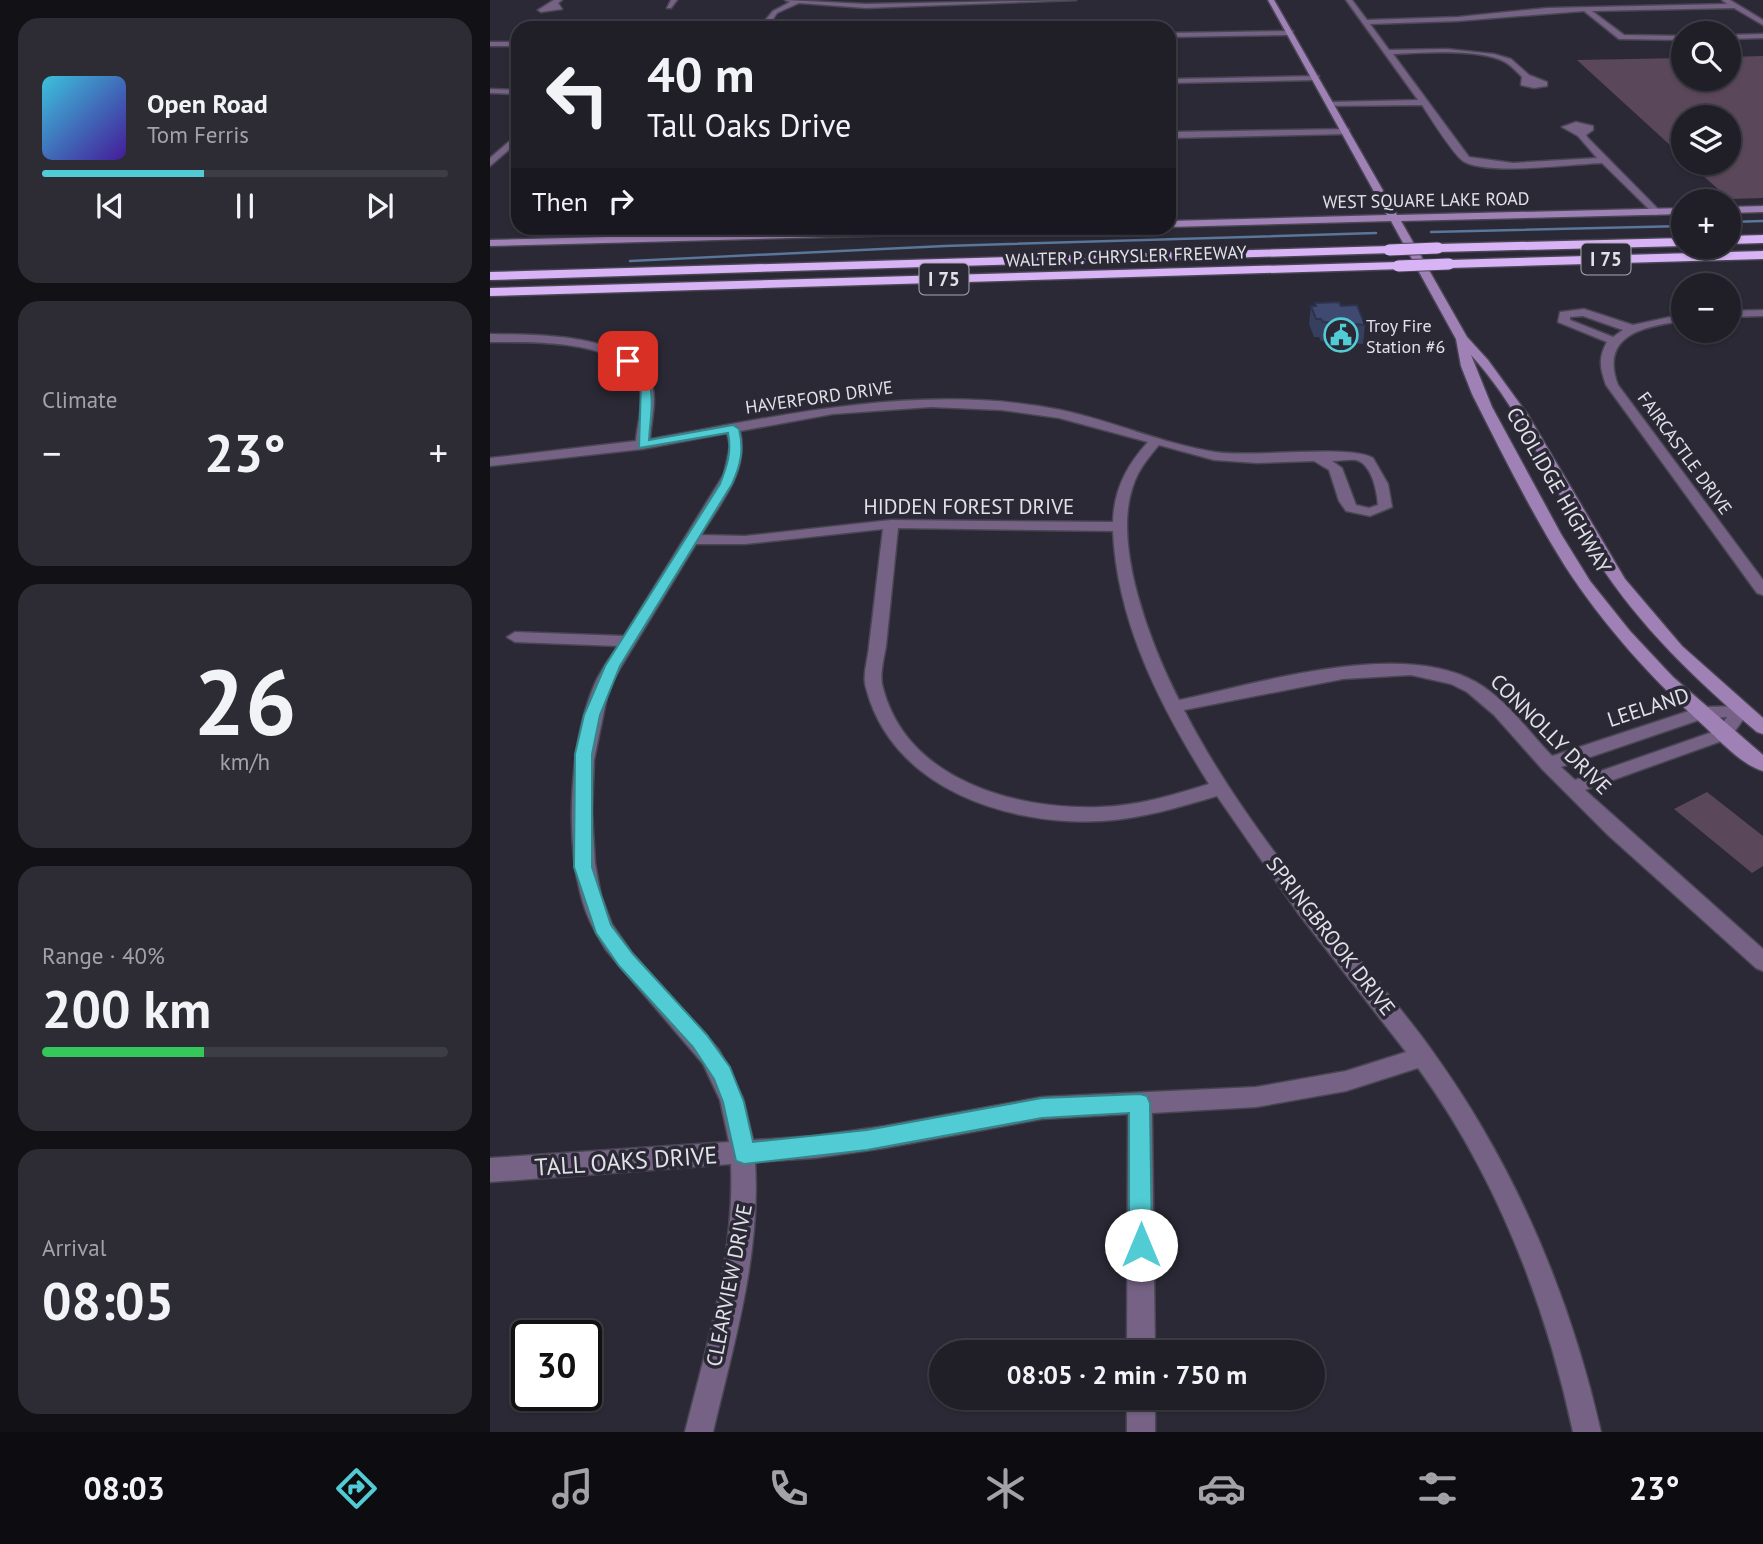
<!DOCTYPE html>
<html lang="en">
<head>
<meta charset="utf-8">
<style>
	:root { --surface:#201f28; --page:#2d2c34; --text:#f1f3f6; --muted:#a2a2a8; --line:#3d3d45; --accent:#51ccd4 }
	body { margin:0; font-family:"PT Sans",sans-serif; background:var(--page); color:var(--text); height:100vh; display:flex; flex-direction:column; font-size:26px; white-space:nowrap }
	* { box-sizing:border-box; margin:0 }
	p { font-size:23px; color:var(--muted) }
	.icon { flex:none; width:38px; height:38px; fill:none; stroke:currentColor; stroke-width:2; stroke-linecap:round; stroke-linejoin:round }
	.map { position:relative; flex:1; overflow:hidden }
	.sheet { display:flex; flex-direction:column; gap:18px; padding:18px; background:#121116; width:490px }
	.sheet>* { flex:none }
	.top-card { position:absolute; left:21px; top:21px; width:665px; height:214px; border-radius:21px; box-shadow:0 2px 5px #0004,0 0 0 2px var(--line); background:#201f28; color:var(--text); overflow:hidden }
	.fabs { position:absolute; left:1181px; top:21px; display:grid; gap:14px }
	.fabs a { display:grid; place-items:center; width:70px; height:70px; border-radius:50%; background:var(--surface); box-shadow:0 2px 5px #0004,0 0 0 2px var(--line); font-size:35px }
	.speed { position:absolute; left:21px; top:1320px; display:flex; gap:14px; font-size:35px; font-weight:700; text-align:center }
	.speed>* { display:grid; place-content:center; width:91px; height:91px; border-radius:50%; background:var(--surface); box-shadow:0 2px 5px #0004,0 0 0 2px var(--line); line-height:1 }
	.speed .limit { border:4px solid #111; border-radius:10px; background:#fff; color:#111 }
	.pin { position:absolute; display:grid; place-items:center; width:60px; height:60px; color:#fff; margin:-30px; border-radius:14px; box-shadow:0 4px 10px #0006 }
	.me { position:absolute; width:77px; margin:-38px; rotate:0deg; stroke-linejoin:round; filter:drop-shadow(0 0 5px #0008) }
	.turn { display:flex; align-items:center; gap:24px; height:147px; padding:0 21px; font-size:32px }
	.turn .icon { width:91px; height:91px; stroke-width:2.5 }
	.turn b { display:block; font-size:49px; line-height:60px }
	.then { display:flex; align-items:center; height:66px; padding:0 21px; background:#0003; gap:14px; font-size:26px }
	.big { font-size:52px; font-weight:700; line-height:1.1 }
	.sheet .widget { flex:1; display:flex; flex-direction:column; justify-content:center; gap:10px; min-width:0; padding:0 24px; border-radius:21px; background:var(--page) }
	.sheet .dial { align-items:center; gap:0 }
	.dial b { font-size:91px; line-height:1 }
	.song { display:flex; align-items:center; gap:21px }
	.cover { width:84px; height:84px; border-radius:10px; background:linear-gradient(135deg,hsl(190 70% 55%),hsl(260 70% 35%)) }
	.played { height:7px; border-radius:4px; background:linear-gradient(90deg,var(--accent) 40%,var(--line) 40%) }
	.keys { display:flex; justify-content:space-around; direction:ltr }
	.heat { display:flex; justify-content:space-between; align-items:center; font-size:38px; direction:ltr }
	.charge { height:10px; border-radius:5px; background:linear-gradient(90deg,#34c759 40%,var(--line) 0) }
	.trip { position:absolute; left:439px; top:1340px; width:396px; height:70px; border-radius:35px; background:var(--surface); box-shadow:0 2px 5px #0004,0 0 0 2px var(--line); font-weight:700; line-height:70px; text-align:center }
	.tabs { display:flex; height:112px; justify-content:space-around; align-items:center; background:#0d0c10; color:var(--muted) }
	.tabs .icon { width:49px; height:49px }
	.tabs .selected { color:var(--accent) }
	.tabs b { font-size:32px; color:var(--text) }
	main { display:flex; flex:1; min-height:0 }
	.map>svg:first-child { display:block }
</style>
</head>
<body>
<main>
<section class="sheet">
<div class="widget">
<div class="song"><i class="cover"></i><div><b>Open Road</b><p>Tom Ferris</p></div></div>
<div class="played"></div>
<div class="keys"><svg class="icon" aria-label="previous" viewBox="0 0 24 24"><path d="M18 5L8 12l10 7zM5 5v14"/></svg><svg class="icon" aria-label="pause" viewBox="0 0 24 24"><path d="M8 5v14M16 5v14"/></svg><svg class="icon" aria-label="next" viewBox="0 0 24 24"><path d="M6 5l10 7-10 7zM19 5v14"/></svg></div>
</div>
<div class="widget"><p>Climate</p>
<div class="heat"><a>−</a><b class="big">23°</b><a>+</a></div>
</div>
<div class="widget dial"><b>26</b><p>km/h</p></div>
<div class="widget"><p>Range · 40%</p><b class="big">200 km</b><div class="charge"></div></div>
<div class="widget"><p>Arrival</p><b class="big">08:05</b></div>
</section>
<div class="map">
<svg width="1273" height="1432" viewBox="0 0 1273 1432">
	<rect width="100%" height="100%" fill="#2b2935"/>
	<!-- green -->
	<g fill="#5b475a">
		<path d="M1273 56V198L1239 199 1199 163H1239V117H1194L1193 157 1087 60 1193 58 1194 79H1239V57Z"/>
		<path d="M1217 792 1273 836V866L1262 873 1184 809Z"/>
	</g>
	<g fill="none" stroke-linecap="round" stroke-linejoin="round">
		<!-- stream -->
		<g stroke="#5a769a" stroke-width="2.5">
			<path d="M1239 222 1273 221"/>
			<path d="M941 232 1194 226"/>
			<path d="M140 261 455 246 886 233"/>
		</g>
		<defs>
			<g id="street">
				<path d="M64 0H72L68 3 72 9 51 12 48 10Z"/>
				<path d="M181 0H187L181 8H177Z"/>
				<path d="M295 0 376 4 586 0 376 8 309 3 287 13 277 28H269L283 11 300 2Z"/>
				<path d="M856 0H862L877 20 968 17 1057 8 1237 4 1232 0H1240L1273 20V25L1244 8 1102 11 1134 35 1194 36V40L1129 39 1094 11 968 21 880 24 899 50 957 49 1004 54 1021 59 1039 75 1057 82V86L1044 88 1031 85 1032 77C1027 72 1022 66 1015 62 990 48 932 53 903 54L979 157 1023 163 1107 158 1088 136 1072 127 1086 122 1103 126V130L1096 135 1098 138 1169 210V214L1165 215 1112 163C1083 164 995 176 973 161 963 154 940 117 932 105L837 106 840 102 928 100Z"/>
				<path d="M803 31 800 35 679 37V33Z"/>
				<path d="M1273 34V38L1239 39V35Z"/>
				<rect x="0" y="42" width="28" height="4"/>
				<path d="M829 76 826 80 679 83V79Z"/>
				<path d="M0 89 28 90V94L0 93Z"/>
				<path d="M859 129V133L856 134 679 138V132Z"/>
				<path d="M28 134V142L0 166V158Z"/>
				<path d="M149 228H159L152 241 148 242 143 239Z"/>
				<path d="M1094 309 1143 325 1194 314V321C1154 326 1109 335 1128 385L1273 580V595L1267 593 1116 385C1110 368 1108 358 1117 342L1068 322 1070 312ZM1093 316 1133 330 1123 337 1080 320V317Z"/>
				<path d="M1273 310V316L1239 317V311Z"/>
				<path d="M0 334C46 335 143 332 162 385 167 401 161 422 160 439 295 415 434 382 571 410 623 421 673 444 725 452 761 458 860 444 883 458L898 484 902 507 880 516 856 511 849 501 839 470 824 461 767 463 724 460 669 445C658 458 648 470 643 486 622 546 661 645 689 700 770 683 910 639 986 682 1017 700 1038 731 1062 756L1211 707 1257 706 1260 710 1240 738 1095 790 1273 949V971L1266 968 1119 836 1052 769 1004 715 977 692 961 684 921 675 853 679 694 710C737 794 798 872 857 945 886 980 917 1015 943 1052 1025 1166 1080 1296 1111 1432H1083C1055 1302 1006 1176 928 1068L856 1091 766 1107 662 1113 665 1353H637L638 1114 552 1119 395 1148 325 1158 265 1162C271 1254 244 1343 223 1432H195C217 1344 245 1256 241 1164L0 1182V1158L239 1142 230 1100 213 1064 116 950C105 933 96 916 91 896 75 835 80 741 105 683 111 670 120 658 128 646L25 642 17 637 25 632 134 636 234 474 240 446 237 433 153 449 0 466V458L146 441C147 424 154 405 150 388 138 338 40 342 0 342ZM441 407 511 410 569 418 658 442C636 466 624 490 623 522L401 520 255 536 211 535C231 503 259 470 250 431L343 414ZM842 461C850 461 859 459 866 460 882 464 887 491 888 505L879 508 866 505 852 468ZM408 528 623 531C627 624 672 709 719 784 684 795 647 806 610 807 525 810 417 780 393 688 389 676 394 658 396 646 400 607 404 568 408 528ZM393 529C388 568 384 607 379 646 378 659 372 676 376 688 402 789 518 826 612 821 651 819 689 807 727 796L808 913 916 1052 856 1071 766 1087 552 1097 395 1126 325 1136 263 1140 253 1099 229 1050 142 953 122 924 111 896 105 863 102 811 104 760 117 697 123 680 206 544H255ZM1237 717 1228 730 1085 780 1071 767 1212 719Z"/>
				<rect x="637" y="1398" width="28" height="34"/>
			</g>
			<g id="secondary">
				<path d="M778 0H784L907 215 1194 208V214L911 221 977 337 998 360 1038 415 1135 579 1192 646 1273 718V734L1267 732C1207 681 1150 627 1107 560 1064 493 1036 415 981 355L1002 407 1071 534 1100 581 1140 631 1183 677 1273 755V771C1252 765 1230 741 1214 726 1162 679 1114 626 1075 566 1041 512 1011 451 982 394L971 366 966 339 901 221 679 227V221L897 215Z"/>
				<path d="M1273 206V212L1239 213V207Z"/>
				<path d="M472 228H574L569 231 0 246V240Z"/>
			</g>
			<g id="highway">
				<path d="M1273 235V243L1239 244V236Z"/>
				<path d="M1194 238V246L948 252 942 248 948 244Z"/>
				<path d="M899 246 903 247V253L0 280V272Z"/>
				<path d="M1273 251V259L959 268 953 264 959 260Z"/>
				<path d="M908 262 913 263V269L0 296V288Z"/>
			</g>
		</defs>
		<!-- street casing -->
		<use href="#street" stroke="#484652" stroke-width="3"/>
		<!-- secondary casing -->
		<use href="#secondary" stroke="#484652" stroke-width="3"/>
		<!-- highway casing -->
		<use href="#highway" stroke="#484652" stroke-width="3"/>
		<!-- street -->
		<use href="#street" fill="#756284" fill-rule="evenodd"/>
		<!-- secondary -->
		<use href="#secondary" fill="#9f81b6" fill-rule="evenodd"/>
		<!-- highway -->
		<use href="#highway" fill="#d8b3f5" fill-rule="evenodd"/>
		<defs>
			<g id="highway-bridge">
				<path d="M899 250 948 248"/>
				<path d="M908 266 959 264"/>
			</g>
		</defs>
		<!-- highway-bridge casing -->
		<use href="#highway-bridge" stroke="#484652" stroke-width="13" stroke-linecap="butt"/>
		<!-- highway-bridge -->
		<use href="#highway-bridge" stroke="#d8b3f5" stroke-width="11"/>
	</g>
	<!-- wall -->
	<path fill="#373f5f" d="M825 303 851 306 875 325 873 344 831 341 829 337H824L819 324 821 306H825Z"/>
	<!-- building -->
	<path fill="#40496f" stroke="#2d334e" stroke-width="2" d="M849 302 851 306 867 305 875 325 833 322 831 319H826L821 306H826L825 303Z"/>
	<!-- route -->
	<path fill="#51ccd4" stroke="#35858a" stroke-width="2" d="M134 359H141C170 384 161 406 159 440L243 425 249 429C254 450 251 464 242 484L130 666 110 715 102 754V867L121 925 143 954 217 1035 240 1067 254 1102 263 1142 377 1130 552 1098 650 1094 657 1096 660 1103 662 1245 659 1254 651 1257 642 1254 639 1245V1113L552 1118 377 1150 254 1164 246 1161 233 1102 224 1079 203 1047 129 966 106 933 84 867 85 754 94 715 115 666 230 484C237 466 242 452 238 433L149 448 151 385 145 374 132 361Z"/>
	<!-- icons -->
	<defs>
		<symbol id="civic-ring" viewBox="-11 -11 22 22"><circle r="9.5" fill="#2b2935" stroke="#51ccd4" stroke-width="1.5"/><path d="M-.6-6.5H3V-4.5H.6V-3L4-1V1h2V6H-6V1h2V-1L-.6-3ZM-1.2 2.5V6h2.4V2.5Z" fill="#51ccd4"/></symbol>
	</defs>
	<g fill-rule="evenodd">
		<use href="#civic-ring" x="832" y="316" width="38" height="38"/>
	</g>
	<g text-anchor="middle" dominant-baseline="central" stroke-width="7" stroke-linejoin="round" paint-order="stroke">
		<!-- far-street labels -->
		<g font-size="18" fill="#e1e1e8" stroke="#2b2935">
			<text transform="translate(936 200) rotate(-1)">WEST SQUARE LAKE ROAD</text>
			<text transform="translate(636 256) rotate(-2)">WALTER P. CHRYSLER FREEWAY</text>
			<text transform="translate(329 397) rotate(-8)">HAVERFORD DRIVE</text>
			<text transform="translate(1195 453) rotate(54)">FAIRCASTLE DRIVE</text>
		</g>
		<!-- far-poi labels -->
		<g font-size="18" fill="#e1e1e8" stroke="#2b2935" text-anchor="start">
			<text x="876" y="325">Troy Fire<tspan x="876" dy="21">Station #6</tspan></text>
		</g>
		<!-- shield labels -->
		<g fill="#2b2935" stroke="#aaaab2" stroke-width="2">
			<rect x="1091.5" y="243.5" width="49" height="31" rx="5"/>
			<rect x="429.5" y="263.5" width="49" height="31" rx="5"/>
		</g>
		<g font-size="19" font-weight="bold" fill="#e1e1e8">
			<text x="1116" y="259">I 75</text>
			<text x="454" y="279">I 75</text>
		</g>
		<!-- street labels -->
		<g font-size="21" fill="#e1e1e8" stroke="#2b2935">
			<text transform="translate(1069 490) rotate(60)">COOLIDGE HIGHWAY</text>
			<text x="479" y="506">HIDDEN FOREST DRIVE</text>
			<text transform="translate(1158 707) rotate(-18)">LEELAND</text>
			<text transform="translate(1061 734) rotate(45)">CONNOLLY DRIVE</text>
			<text transform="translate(841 936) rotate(52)">SPRINGBROOK DRIVE</text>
			<text transform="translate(239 1285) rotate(-79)">CLEARVIEW DRIVE</text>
		</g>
		<!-- near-street labels -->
		<g font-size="24" fill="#e1e1e8" stroke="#2b2935">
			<text transform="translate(136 1161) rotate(-4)">TALL OAKS DRIVE</text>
		</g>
	</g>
</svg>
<div class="fabs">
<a><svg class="icon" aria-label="search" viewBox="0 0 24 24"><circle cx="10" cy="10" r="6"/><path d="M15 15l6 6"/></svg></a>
<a><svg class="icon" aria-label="layers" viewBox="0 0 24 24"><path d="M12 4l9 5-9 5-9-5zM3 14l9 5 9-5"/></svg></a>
<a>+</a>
<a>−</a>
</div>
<div class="speed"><div class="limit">30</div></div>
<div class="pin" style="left:138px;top:361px;background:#d93025"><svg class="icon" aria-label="arrive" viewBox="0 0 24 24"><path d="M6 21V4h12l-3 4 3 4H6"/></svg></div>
<svg class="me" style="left:651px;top:1245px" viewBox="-20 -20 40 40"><circle r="19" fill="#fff"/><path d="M0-13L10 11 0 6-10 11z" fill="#51ccd4"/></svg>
<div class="trip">08:05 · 2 min · 750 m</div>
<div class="top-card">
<div class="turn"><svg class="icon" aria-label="left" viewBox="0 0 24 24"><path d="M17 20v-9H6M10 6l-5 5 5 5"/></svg><div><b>40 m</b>Tall Oaks Drive</div></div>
<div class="then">Then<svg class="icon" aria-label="right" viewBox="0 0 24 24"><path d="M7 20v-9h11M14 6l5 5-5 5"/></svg></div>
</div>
</div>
</main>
<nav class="tabs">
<b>08:03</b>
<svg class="icon selected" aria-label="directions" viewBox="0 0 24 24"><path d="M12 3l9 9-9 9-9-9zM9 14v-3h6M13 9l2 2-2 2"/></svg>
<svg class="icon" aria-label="music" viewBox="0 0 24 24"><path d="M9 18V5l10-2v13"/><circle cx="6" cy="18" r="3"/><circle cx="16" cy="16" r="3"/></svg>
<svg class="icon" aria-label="phone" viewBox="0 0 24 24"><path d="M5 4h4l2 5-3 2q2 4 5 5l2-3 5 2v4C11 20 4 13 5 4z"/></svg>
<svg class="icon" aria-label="climate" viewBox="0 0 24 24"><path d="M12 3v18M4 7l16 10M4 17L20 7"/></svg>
<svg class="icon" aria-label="car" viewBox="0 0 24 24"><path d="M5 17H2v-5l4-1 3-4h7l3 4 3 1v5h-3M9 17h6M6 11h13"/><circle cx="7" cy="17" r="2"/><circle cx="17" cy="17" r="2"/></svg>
<svg class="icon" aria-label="filters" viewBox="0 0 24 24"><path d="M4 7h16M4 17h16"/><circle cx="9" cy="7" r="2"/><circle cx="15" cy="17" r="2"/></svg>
<b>23°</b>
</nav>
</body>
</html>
